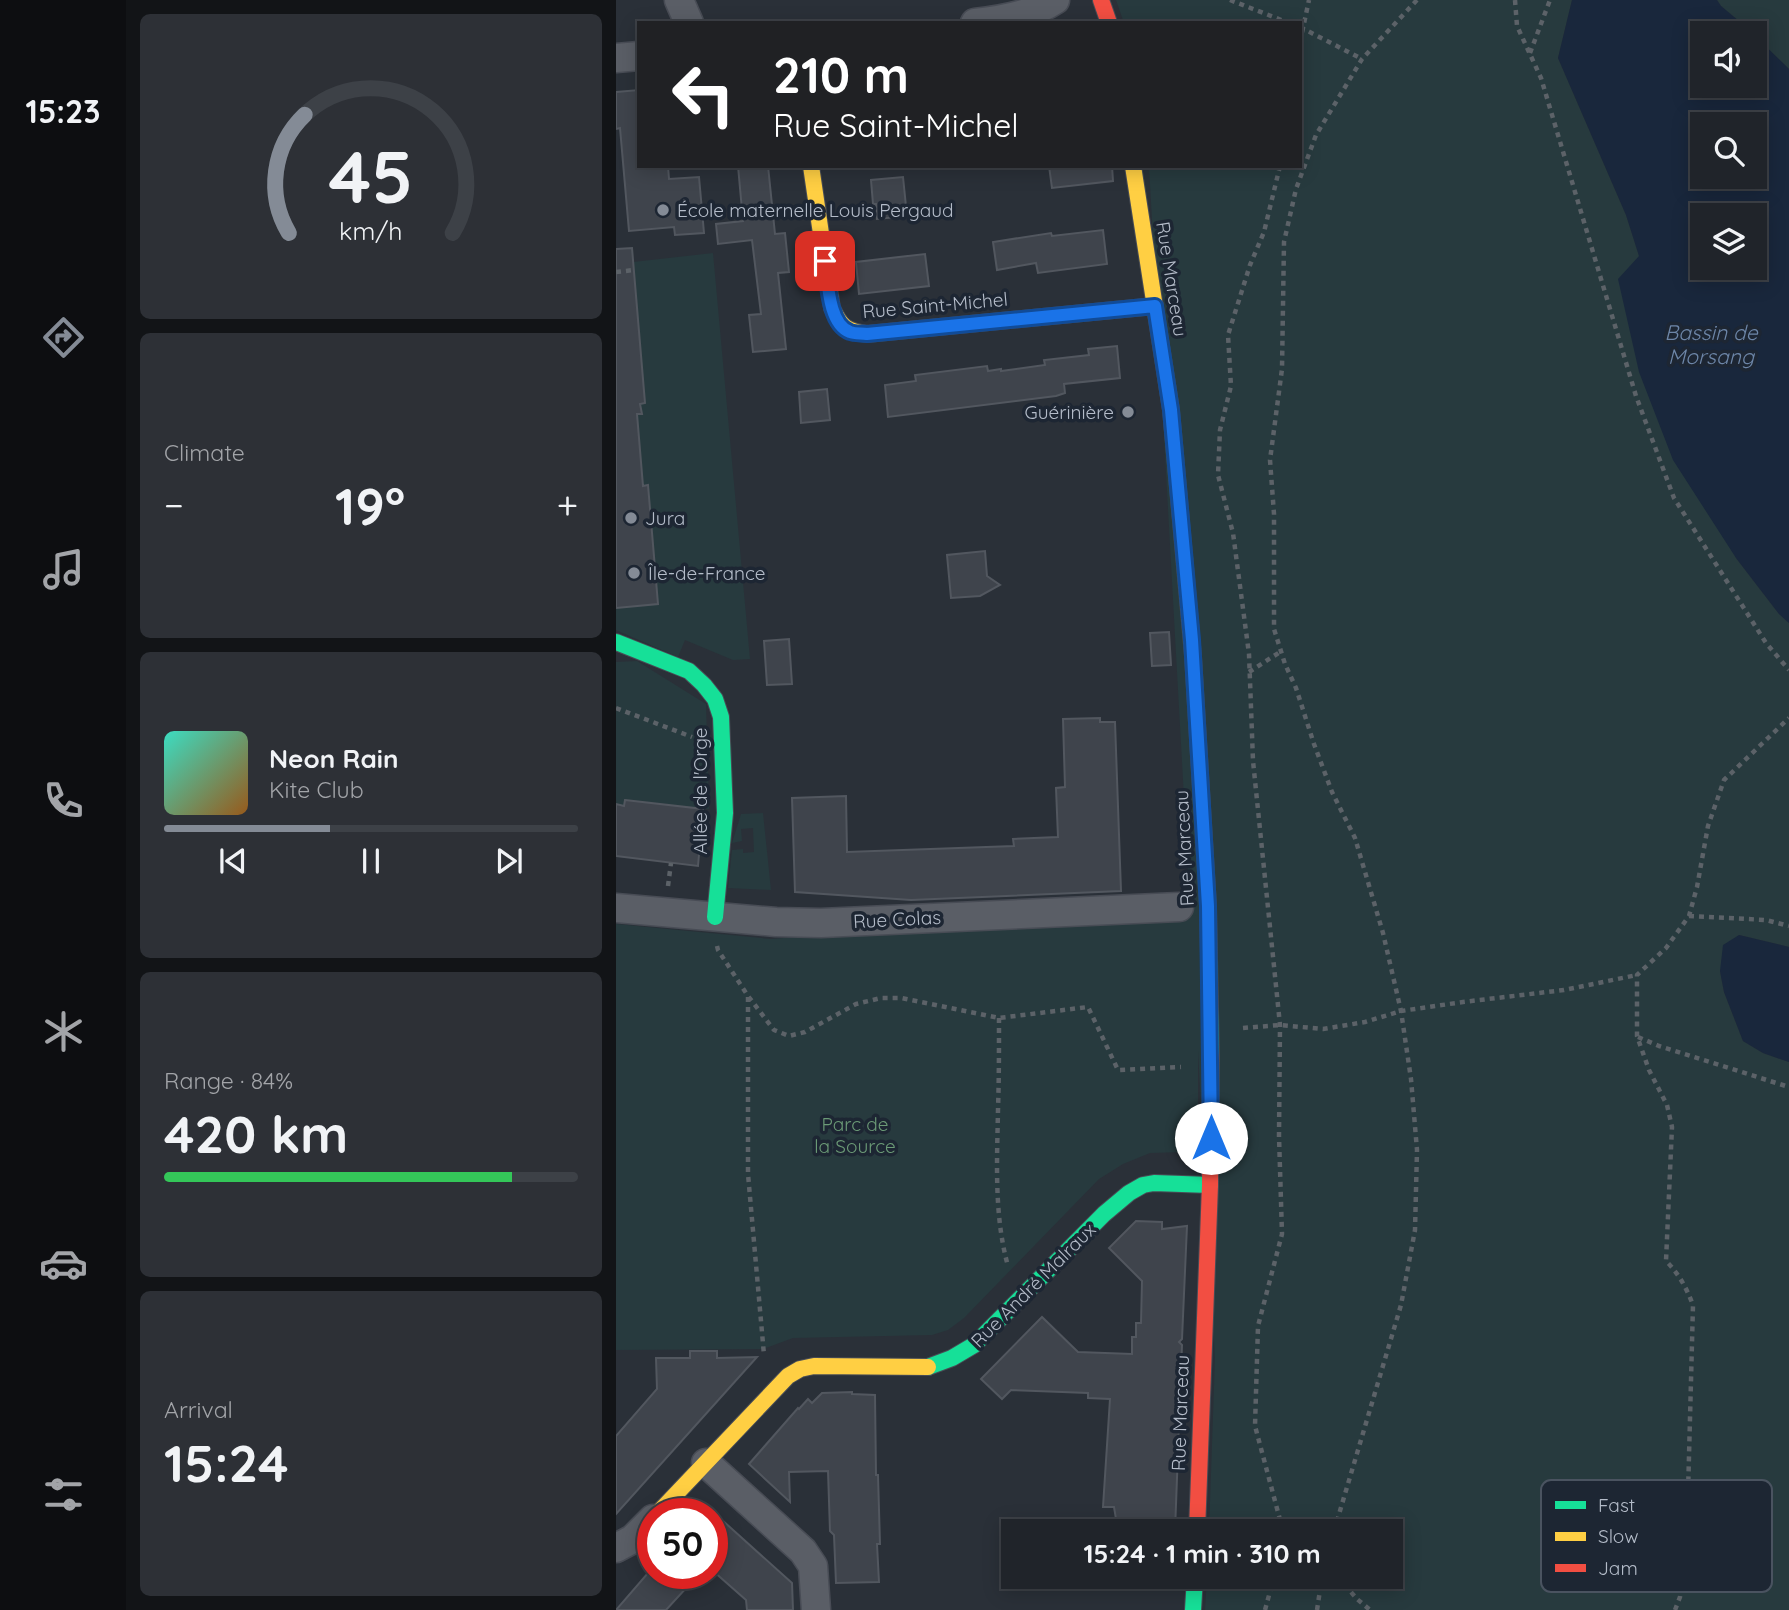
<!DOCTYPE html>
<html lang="en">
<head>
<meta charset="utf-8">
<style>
	:root { --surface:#20242a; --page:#2d3036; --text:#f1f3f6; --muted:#a2a4a8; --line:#3d4147; --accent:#848b96 }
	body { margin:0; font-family:Quicksand,sans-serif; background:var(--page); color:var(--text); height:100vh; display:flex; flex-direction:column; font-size:26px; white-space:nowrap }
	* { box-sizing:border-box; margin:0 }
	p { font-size:23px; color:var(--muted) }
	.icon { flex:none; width:38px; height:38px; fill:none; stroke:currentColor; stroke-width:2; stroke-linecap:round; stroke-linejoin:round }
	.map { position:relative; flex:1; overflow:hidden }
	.side { display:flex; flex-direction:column; gap:14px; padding:14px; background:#121417; width:490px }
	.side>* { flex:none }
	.banner { position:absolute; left:21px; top:21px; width:665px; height:147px; border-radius:0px; box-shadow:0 4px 18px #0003,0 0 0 2px var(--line); background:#202124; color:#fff; overflow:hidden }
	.fabs { position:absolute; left:1074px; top:21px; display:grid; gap:14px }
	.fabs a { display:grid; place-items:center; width:77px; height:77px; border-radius:0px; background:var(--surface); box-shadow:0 4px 18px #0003,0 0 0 2px var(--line); font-size:35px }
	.speed { position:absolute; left:21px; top:1498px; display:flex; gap:14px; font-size:35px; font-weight:700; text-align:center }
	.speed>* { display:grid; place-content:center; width:91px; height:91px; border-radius:50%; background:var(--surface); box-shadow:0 4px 18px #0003,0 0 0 2px var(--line); line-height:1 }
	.speed .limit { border:10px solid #d22; background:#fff; color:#111 }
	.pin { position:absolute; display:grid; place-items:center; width:60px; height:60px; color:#fff; margin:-30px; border-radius:14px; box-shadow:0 4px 10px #0006 }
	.me { position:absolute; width:77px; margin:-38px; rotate:0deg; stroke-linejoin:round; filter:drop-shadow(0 0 5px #0008) }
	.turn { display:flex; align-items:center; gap:24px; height:147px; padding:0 21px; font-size:32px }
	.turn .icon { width:91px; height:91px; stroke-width:2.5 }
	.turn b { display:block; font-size:49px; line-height:60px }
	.big { font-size:52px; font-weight:700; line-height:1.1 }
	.side .tile { flex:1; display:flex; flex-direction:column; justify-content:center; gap:10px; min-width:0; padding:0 24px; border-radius:10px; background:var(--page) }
	.side .dial { align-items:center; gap:0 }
	.dial svg { height:182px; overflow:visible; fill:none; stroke:var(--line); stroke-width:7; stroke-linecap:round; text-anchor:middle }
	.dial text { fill:var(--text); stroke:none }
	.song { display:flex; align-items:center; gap:21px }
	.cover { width:84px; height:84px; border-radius:10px; background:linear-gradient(135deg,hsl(170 70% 55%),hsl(30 70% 35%)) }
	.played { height:7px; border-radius:4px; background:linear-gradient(90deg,var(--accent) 40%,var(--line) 40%) }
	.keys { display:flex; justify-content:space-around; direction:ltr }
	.heat { display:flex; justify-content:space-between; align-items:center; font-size:38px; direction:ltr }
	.charge { height:10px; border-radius:5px; background:linear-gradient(90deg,#34c759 84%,var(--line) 0) }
	.trip { position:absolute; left:385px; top:1519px; width:402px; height:70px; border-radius:0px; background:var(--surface); box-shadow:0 4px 18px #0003,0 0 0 2px var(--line); font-weight:700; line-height:70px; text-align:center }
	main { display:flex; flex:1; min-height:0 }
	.menu { display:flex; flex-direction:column; width:126px; justify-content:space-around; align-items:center; background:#0d0e11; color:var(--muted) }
	.menu .icon { width:49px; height:49px }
	.menu .current { color:var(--accent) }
	.menu b { font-size:32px; color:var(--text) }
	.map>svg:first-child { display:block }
</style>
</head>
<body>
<main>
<nav class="menu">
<b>15:23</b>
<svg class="icon current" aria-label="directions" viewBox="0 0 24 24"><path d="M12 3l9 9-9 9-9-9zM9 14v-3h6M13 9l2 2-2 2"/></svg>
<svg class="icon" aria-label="music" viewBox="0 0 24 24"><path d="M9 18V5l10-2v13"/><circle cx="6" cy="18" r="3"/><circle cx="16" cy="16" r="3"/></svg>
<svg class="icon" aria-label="phone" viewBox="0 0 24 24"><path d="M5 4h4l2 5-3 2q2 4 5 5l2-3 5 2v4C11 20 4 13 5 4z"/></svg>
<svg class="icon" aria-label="climate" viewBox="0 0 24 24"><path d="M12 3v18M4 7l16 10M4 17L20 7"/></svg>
<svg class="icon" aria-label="car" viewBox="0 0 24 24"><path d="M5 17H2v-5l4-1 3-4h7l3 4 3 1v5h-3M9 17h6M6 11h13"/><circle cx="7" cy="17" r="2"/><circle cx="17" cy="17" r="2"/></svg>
<svg class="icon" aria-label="filters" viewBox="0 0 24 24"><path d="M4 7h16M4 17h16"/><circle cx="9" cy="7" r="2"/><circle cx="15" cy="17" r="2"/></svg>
</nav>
<section class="side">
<div class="tile dial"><svg viewBox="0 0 100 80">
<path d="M14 69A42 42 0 1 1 86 69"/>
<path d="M14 69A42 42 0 0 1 21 17" stroke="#848b96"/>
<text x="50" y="56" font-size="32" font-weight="700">45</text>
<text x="50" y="72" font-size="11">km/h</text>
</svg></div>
<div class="tile"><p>Climate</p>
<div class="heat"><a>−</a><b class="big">19°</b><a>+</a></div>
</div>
<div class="tile">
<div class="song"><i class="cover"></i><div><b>Neon Rain</b><p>Kite Club</p></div></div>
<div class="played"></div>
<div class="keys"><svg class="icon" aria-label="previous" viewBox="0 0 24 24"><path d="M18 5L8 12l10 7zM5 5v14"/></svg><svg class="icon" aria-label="pause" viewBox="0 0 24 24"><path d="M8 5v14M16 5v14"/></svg><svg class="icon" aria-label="next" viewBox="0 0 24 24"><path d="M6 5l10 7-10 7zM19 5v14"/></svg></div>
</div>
<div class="tile"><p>Range · 84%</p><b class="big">420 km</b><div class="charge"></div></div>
<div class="tile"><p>Arrival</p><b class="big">15:24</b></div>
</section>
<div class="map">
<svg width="1173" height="1610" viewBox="0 0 1173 1610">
	<rect width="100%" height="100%" fill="#2a3038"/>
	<!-- green -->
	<g fill="#273a3e">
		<path d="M500 0H956L942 58 1010 215 1120 558 1163 614 1173 623V947L1123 935 1104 971 1108 992 1127 1041 1147 1053 1173 1062V1610H589L591 1577H775V1531H593L599 1358 533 166H684V23H508Z"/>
		<path d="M1101 0H1173V69L1139 36V33H1137L1105 6Z"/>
		<path d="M97 253 134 659 117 660 69 640 62 657 0 630V608L42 603 32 486H27L24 453 17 436 23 435 21 414H25L24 404 29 403 28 383H24L25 362 17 262Z"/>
		<path d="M21 661 90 704 93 809 72 807 51 810V804L10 800 8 806 0 804V662Z"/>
		<path d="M147 813 155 890 112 888 116 850 127 849V853L138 852 137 828 125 829 126 841 116 843 125 814Z"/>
		<path d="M582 915V1128L568 1152 534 1153 507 1164 483 1179 348 1318 332 1330 316 1335 177 1338 147 1349 0 1350V924L155 939 375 922Z"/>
	</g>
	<!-- water -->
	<g fill="#19273c" fill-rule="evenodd">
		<path d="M956 0H1101L1105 6 1137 33H1087V86H1139V36L1173 69V623L1163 614 1120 558 1057 460 1023 372 1002 279 1023 256 1010 215 942 58ZM1087 124H1139V177H1087ZM1087 215H1139V268H1087Z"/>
		<path d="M1123 935 1173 947V1062L1147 1053 1127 1041 1108 992 1104 971 1107 945Z"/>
	</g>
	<!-- building -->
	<g fill="#3f444c" stroke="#52575f" stroke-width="2">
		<path d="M23 90V166H52L53 179 83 177 88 233 59 235 58 227 13 231 4 128 0 129V92Z"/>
		<path d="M122 166H152L159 234 169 233 173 272 162 273 170 349 137 352 133 315 145 314 136 240 102 244 100 224 127 221Z"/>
		<path d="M433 166H496L497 181 436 188Z"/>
		<path d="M287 177 291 216 261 219 260 204H257L255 180Z"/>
		<path d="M487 230 491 264 422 273 420 263 381 270 377 242 435 233 436 236Z"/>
		<path d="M16 248 29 403 24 404 26 414H21L27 486 32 485 42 604 0 608V249Z"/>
		<path d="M309 254 313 286 243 294 240 262Z"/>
		<path d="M501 346 504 378 448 384 449 393 440 396 272 417 269 385 300 381 299 375 371 366 372 371 385 369V371L429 365 428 360 473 355 472 349Z"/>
		<path d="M211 389 214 420 185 423 183 392Z"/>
		<path d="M369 551 371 576 384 585 364 596 335 598 331 555Z"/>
		<path d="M553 632 555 665 536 666 534 633Z"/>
		<path d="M173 639 176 684 151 685 148 641Z"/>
		<path d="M484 718V722H499L505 891 295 900 179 892 176 798 230 796 231 852 398 846 397 839 442 837 440 788 449 787 447 719Z"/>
		<path d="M9 800 87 809 82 866 0 856V804L8 806Z"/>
		<path d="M520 1221 546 1222V1229L571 1226 566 1339 563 1342 566 1345 559 1531H502L498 1507H487L494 1399 472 1398V1393L395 1390 386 1399 365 1379 426 1317 462 1352 516 1354V1337H520V1323H525L526 1281 493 1248Z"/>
		<path d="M74 1351H101V1358L141 1357 0 1514V1436L41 1389 40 1358H74Z"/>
		<path d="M236 1392V1394L259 1395 260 1475H262L264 1544H261L263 1582 220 1583 218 1535 214 1531 212 1471 173 1472 174 1502 133 1464 182 1408 183 1409 192 1399 196 1403 206 1393Z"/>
		<path d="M96 1511 176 1583 177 1610H131L130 1600 96 1570Z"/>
		<path d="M32 1573H84L50 1610H0Z"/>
	</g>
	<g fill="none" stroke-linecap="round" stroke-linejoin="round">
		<defs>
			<g id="street">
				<path d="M63 0 73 23"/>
				<path d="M359 23C385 20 417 15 439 0"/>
				<path d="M0 58 23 56"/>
				<path d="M0 908 160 922 205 923 563 907"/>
				<path d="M90 1463 187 1551 197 1566 200 1610"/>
				<path d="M0 1548 17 1539 37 1519"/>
			</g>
			<g id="fast">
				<path d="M0 642 73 671 88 685 99 699 105 717 109 813 99 917"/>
				<path d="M577 656 592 906 595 1057"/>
				<path d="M312 1367 336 1358 358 1345 488 1214 513 1193 527 1185 538 1183 594 1185"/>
				<path d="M577 1610 579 1577"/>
			</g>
			<g id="slow">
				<path d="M195 166 216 308C225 327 230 331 251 334L539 306"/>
				<path d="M517 166 555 410 577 656"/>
				<path d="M41 1514 172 1376 184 1369 198 1366 312 1367"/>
			</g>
			<g id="jam">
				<path d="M485 0 493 23"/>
				<path d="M581 1531 594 1185 595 1057"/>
			</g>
		</defs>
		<!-- street casing -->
		<use href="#street" stroke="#484c55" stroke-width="31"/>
		<!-- fast casing -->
		<use href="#fast" stroke="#484c55" stroke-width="18"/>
		<!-- slow casing -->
		<use href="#slow" stroke="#484c55" stroke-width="18"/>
		<!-- jam casing -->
		<use href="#jam" stroke="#484c55" stroke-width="18"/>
		<!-- path -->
		<g stroke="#5c6268" stroke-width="4.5" stroke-dasharray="5 5" stroke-linecap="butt">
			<path d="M614 0 673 23"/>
			<path d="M899 0 901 26 925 78 1020 396 1058 498 1150 643 1173 670"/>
			<path d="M684 27 746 59"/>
			<path d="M684 42 693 0"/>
			<path d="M914 53 934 0"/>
			<path d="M664 166 648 232 634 265 612 335 615 386 604 430 602 475 617 533 633 654 637 761 664 1025 663 1136 666 1234 642 1326 639 1426 667 1531"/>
			<path d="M0 272 18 270"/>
			<path d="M633 672 664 652"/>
			<path d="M0 708 76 737"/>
			<path d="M52 886 55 863"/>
			<path d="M1073 916 1150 920 1173 926"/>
			<path d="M101 946 102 950 132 996 158 1030 173 1036 189 1032 240 1004 265 998H285L383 1018 472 1007 502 1070 565 1067"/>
			<path d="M132 997V1174L148 1355"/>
			<path d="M383 1018C383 1049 383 1079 382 1110 381 1162 378 1216 392 1266"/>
			<path d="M627 1028 664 1025 707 1029 749 1022 785 1011 847 1002 948 990 1021 975"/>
			<path d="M1022 1037 1043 1046 1173 1087"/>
			<path d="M718 1531 785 1305 799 1230 801 1150 795 1079 785 1011 767 933 739 838 716 792 698 744 680 688 669 664 658 629V514L654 460 666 369 668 242 680 189 700 135 746 59 801 0"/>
			<path d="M722 1577 741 1599 754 1610"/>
			<path d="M649 1610 658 1577"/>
			<path d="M701 1610 706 1577"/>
			<path d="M1059 1610 1064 1597 1071 1532 1077 1305C1070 1287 1063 1274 1050 1261L1056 1127 1051 1105 1033 1070 1021 1036V975L1050 948 1073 916 1081 887 1092 826 1108 780 1173 718"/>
		</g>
		<!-- street -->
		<use href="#street" stroke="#5a5e66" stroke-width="28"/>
		<!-- fast -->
		<use href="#fast" stroke="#16e098" stroke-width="16"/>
		<!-- slow -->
		<use href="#slow" stroke="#ffcf43" stroke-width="16"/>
		<!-- jam -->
		<use href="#jam" stroke="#f24e42" stroke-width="16"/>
	</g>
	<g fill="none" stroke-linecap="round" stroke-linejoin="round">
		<defs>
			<path id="route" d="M209 261C212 281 212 324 234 332 239 334 246 333 251 334L539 306 555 410 576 640 592 906 595 1138"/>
		</defs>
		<!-- route casing -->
		<use href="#route" stroke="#114b97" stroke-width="18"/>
		<!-- route -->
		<use href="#route" stroke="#1a73e8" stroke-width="12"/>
	</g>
	<!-- markers -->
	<g fill="#848b96" stroke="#1d2633" stroke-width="2.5">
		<circle cx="47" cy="210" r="7"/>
		<circle cx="512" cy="412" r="7"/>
		<circle cx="15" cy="518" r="7"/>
		<circle cx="18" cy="573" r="7"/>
	</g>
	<g text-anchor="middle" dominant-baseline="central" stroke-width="7" stroke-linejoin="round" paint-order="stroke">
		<!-- poi labels -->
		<g font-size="19" fill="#b4bcc9" stroke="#1d2633" text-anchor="start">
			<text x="61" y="210">École maternelle Louis Pergaud</text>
			<text x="498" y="412" text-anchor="end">Guérinière</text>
			<text x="29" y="518">Jura</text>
			<text x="32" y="573">Île-de-France</text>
		</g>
		<!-- street labels -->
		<g font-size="19" fill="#b4bcc9" stroke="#1d2633">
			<text transform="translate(556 279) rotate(81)">Rue Marceau</text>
			<text transform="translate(319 305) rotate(-5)">Rue Saint-Michel</text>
			<text transform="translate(84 791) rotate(-90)">Allée de l'Orge</text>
			<text transform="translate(568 848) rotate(-93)">Rue Marceau</text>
			<text transform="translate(281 919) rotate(-3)">Rue Colas</text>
			<text transform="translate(417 1285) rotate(-45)">Rue André Malraux</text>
			<text transform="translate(564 1413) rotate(-88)">Rue Marceau</text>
		</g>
		<!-- park labels -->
		<g font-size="19" fill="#6b9a76" stroke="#1d2633">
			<text x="239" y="1124">Parc de<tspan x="239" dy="22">la Source</tspan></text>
		</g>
		<!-- water labels -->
		<g font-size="21" font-style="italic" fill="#6d86a8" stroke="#1d2633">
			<text x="1095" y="332">Bassin de<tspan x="1095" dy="24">Morsang</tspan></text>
		</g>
	</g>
	<!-- legend -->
	<rect x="925" y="1480" width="231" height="112" rx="10" fill="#1d2633" stroke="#4a5360" stroke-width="2"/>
	<rect x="939" y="1501" width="31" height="8" fill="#16e098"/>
	<rect x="939" y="1532" width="31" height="9" fill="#ffcf43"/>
	<rect x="939" y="1564" width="31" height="8" fill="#f24e42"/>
	<g font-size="19" fill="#b4bcc9">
		<text x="982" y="1512">Fast</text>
		<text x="982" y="1543">Slow</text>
		<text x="982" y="1575">Jam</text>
	</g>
</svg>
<div class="fabs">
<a><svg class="icon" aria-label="sound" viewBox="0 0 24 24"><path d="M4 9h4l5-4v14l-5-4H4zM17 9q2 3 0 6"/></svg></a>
<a><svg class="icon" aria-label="search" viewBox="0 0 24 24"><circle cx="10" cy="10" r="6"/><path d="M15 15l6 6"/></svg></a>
<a><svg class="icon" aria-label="layers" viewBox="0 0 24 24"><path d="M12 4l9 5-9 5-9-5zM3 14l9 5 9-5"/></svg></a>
</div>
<div class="speed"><div class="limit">50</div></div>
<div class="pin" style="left:209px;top:261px;background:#d93025"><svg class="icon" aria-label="arrive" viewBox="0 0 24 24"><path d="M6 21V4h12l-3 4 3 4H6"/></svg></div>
<svg class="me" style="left:595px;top:1138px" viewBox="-20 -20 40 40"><circle r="19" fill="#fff"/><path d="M0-13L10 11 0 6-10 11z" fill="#1a73e8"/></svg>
<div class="trip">15:24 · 1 min · 310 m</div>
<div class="banner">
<div class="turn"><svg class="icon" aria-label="left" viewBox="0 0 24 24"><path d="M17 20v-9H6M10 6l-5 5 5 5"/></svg><div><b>210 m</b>Rue Saint-Michel</div></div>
</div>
</div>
</main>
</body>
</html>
